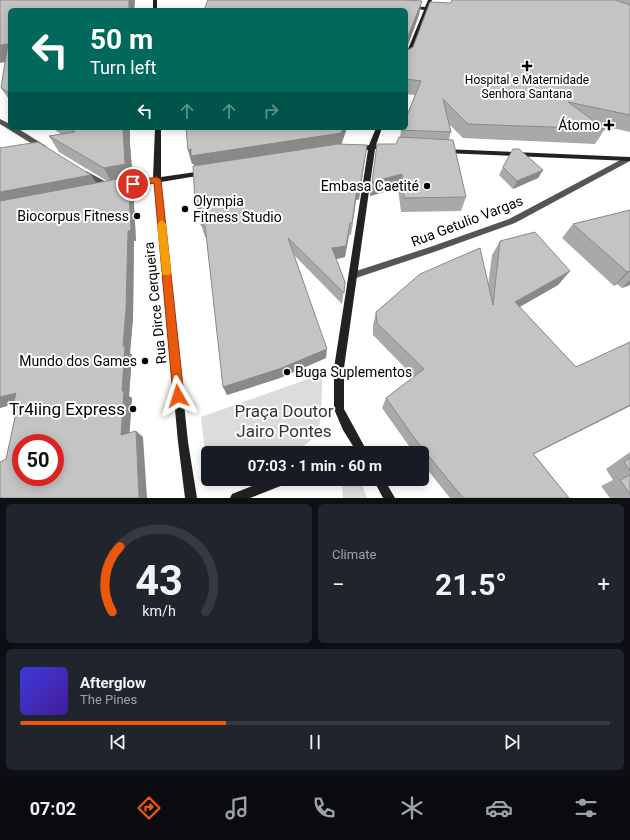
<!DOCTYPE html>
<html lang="en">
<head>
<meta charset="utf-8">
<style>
	:root { --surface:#171b24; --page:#20242c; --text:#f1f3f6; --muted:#9ea1a6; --line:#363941; --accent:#ea580c }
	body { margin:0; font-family:Roboto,sans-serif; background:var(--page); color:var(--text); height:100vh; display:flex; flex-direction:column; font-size:15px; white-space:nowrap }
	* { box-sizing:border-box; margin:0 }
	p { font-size:13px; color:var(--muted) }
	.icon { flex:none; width:22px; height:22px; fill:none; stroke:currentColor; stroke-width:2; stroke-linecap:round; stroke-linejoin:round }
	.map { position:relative; height:498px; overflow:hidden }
	.panel { display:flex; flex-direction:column; gap:6px; padding:6px; background:#0d0f14; flex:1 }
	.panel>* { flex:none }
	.banner { position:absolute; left:8px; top:8px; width:400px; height:122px; border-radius:6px; box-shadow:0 2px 10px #0003; background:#00695c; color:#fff; overflow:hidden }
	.speed { position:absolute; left:12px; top:434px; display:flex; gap:8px; font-size:20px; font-weight:700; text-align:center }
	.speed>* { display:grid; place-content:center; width:52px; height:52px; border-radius:50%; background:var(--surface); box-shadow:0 2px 10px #0003; line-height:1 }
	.speed .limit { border:6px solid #d22; background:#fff; color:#111 }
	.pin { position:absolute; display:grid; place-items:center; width:34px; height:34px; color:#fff; margin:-17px; border:2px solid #fff; border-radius:50%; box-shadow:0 1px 4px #0007 }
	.me { position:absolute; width:44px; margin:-22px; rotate:354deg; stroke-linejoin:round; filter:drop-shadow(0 0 3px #0008) }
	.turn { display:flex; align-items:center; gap:14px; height:84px; padding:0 16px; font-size:18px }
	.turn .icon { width:52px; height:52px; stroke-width:2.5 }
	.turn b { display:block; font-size:28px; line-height:34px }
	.lanes { display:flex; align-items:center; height:38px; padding:0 16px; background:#0003; justify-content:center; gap:20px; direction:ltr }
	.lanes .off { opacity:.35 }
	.big { font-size:30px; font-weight:700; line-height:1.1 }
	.panel .widget { flex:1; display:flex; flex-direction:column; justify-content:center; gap:6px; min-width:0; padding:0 14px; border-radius:6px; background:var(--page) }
	.panel .dial { align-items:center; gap:0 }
	.dial svg { height:104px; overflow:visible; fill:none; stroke:var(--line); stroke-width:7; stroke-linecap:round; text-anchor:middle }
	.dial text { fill:var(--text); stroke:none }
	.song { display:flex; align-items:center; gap:12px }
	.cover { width:48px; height:48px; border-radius:6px; background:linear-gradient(135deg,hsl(240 70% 55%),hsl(260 70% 35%)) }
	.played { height:4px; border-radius:2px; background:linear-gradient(90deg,var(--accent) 35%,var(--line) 35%) }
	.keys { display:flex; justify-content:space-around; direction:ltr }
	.heat { display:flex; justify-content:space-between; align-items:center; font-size:22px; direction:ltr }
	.panel .tiles { flex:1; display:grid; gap:6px; grid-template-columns:1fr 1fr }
	.widget:last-child { grid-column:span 2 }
	.trip { position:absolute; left:201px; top:446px; width:228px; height:40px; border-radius:6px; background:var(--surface); box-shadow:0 2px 10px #0003; font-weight:700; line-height:40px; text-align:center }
	.menu { display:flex; height:64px; justify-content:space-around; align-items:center; background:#090b0e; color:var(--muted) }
	.menu .icon { width:28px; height:28px }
	.menu .on { color:var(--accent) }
	.menu b { font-size:18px; color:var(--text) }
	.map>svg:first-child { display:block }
</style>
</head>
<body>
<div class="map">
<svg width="630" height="498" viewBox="0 0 630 498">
	<rect width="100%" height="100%" fill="#fff"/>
	<!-- green -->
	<g fill="#dcdcdc">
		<path d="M322 374C322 385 322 423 318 431 312 441 302 448 292 453H208V479L201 417Z"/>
		<path d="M348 479H360L367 498H343L342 487Z"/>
	</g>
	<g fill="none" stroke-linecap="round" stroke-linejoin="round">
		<!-- street -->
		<g fill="#555" fill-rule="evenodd">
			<path d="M0 119 10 124V128H17L46 146V150H42L0 124Z"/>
			<path d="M626 157H630V161L515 223 434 252 353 279 350 277 349 275 350 273 430 247 509 219Z"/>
			<path d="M82 171H86L112 185 113 187 112 189H106L82 175 80 173Z"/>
		</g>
		<!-- secondary -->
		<g fill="#222" fill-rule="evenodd">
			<rect x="153" y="0" width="4" height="10"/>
			<path d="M428 0H432L409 61 406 63V54L424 10 408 7 410 6 425 7Z"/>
			<path d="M155 128H161V177L203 171 207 173 203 175 161 182 188 442 197 498H185L178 442 154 183 122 189 118 186 122 183 153 178Z"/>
			<path d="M376 128H382L376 145 387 146 390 148 387 150 375 149 344 368V409L368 453H345L346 449 353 446 343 430 334 409V368L368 150 357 151 354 149 357 147 369 145Z"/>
			<path d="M443 149 630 157V161L445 153 442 151Z"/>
			<path d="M270 479H289L288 483 250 498H230L232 494Z"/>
			<path d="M373 479H384L395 498H383Z"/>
		</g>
	</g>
	<!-- wall -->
	<g fill="#a9a9a9">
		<path d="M0 0H135L134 10H10V101L1 88 5 62Z"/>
		<path d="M452 0H630V132L599 125 605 129 595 144 463 138 449 124 451 132 449 139 466 197 461 211 401 212 398 188 370 196 377 144H396L400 137 401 130 415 95 406 94V10L419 15 408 45V50L413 47 451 3Z"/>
		<path d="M52 128H130V145L133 180 130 181 133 188 136 241H134L133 318 130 353 132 355 129 396 132 398 129 433 143 437 6 459 17 407 13 404 0 408V148L91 175 96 183 107 181 59 152 49 136 61 134Z"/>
		<path d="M186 128H347L341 144 365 158 359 199 356 200 351 235H349L345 257 336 259 345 282 342 304 293 254 326 358 280 378 227 395 206 237H205L201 225V212L199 213 195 201 194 165V164H192L188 150Z"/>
		<path d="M503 167 543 170 538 178 513 189 499 175Z"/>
		<path d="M630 210V285L622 288 617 284 614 286 562 238 573 224Z"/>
		<path d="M500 241 570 271 558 285 520 307 576 367 630 342V406L534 454 569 498H450L422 463V453H414L382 408 386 398 414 377 373 335V325L376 312 488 285 492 255Z"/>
		<path d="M630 452V498H610L601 486 613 480 606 469Z"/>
	</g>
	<!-- shaded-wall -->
	<g fill="#898989">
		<path d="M129 0H135L134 10H129Z"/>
		<path d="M422 1 419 15 406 50 407 39Z"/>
		<path d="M8 44 10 61 0 63V45Z"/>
		<path d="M123 128H130V145L133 180 130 181 133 188 136 241H134L133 318 130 353 132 355 129 396 132 398 129 441 121 435 123 346 112 184 104 168Z"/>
		<path d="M343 128H347L340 148 196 170 194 164H192L188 150Z"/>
		<path d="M367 145 359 199 356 200 351 235 357 188Z"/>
		<path d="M543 170 538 178 513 189 517 181Z"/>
		<path d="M402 174 398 188 370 196 372 182Z"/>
		<path d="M91 175 98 187 0 204V192Z"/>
		<path d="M200 200 204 212 199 213 195 201Z"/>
		<path d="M350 223 349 235 345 257 332 260V248Z"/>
		<path d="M570 271 558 285 505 315 515 302Z"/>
		<path d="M630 271 617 284 614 286 627 272Z"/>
		<path d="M630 280V285L622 288Z"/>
		<path d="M327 349 326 358 280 378 227 395 223 387Z"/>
		<path d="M16 393 27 400 0 408V397Z"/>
		<path d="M630 405V406L520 461 533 454Z"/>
		<path d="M136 431 143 437 147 498H139Z"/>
	</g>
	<!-- building -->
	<g fill="#c4c4c4" stroke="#898989" fill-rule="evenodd">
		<path d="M0 0H129V10H10V93L1 88 8 44 0 45Z"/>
		<path d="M208 0H403L422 1 407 39 408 50 413 47 430 2 451 3 452 0H615L630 5V115L568 102 605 129 468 124 443 99 451 132 401 130 402 128H406V118L421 81 406 79V10H204Z"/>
		<path d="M69 128H123L125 164 104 168 49 136 75 132Z"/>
		<path d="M186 128H343L341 133 191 156V149L188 150Z"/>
		<path d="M399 137 453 140 466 197 404 198 402 174 372 182 377 144H396Z"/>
		<path d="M38 142 91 175 0 192V148Z"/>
		<path d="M338 144 367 145 360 187 357 188 352 223H350L346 246 332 248 345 282 344 293 288 238 327 349 279 369 223 387 205 225H201L200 200 195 201 193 166Z"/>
		<path d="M513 149H519L543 170 517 181 503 167Z"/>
		<path d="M128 177 131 230 128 231 126 309 123 346H125L122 391H124L121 435 136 431 139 498H0V462L6 459 18 404 13 405 16 393 0 397V201ZM21 443H55V477H21Z"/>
		<path d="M630 210V271L627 272 573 224Z"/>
		<path d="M535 232 570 271 515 302 576 367 630 342V405L533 454 569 498H463L415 439 386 398 424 369 377 323 376 312 420 274 480 248 493 305 500 241Z"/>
		<path d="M630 458V471L624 462Z"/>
		<path d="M630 475V494L620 480Z"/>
	</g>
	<!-- route -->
	<path fill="#ea580c" stroke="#983908" d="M157 177 161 180 184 396 182 400 178 401 174 400 173 396 154 183 133 187 129 184 133 181Z"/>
	<!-- slow -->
	<path fill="#f59e0b" d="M162 220 166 224 171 272 170 275H163L162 272 157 224Z"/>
	<!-- markers -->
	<g fill="#000" stroke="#fff" stroke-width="1.5">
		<path d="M525 60h4v4h4v4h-4v4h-4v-4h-4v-4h4z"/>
		<path d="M607 119h4v4h4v4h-4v4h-4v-4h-4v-4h4z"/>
		<circle cx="427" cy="186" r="4"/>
		<circle cx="185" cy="209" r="4"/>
		<circle cx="137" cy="216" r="4"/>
		<circle cx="145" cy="361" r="4"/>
		<circle cx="287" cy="372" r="4"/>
		<circle cx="133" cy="409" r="4"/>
	</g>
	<g text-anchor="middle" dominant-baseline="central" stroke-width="4" stroke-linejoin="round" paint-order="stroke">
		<!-- far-poi labels -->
		<g font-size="12" fill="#000" stroke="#fff">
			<text x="527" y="80">Hospital e Maternidade<tspan x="527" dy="14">Senhora Santana</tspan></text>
		</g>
		<!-- poi labels -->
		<g font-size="14" fill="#000" stroke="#fff" text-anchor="end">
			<text x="600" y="125">Átomo</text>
			<text x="419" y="186">Embasa Caetité</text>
			<text x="193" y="201" text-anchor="start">Olympia<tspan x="193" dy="16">Fitness Studio</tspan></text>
			<text x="129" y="216">Biocorpus Fitness</text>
			<text x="137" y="361">Mundo dos Games</text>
			<text x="295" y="372" text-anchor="start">Buga Suplementos</text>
		</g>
		<!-- street labels -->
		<g font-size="14" fill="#000" stroke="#fff">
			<text transform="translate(467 221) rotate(-21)">Rua Getulio Vargas</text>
			<text transform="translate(155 303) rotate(-96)">Rua Dirce Cerqueira</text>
		</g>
		<!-- near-poi labels -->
		<g font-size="17" fill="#000" stroke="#fff" text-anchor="end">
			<text x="125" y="409">Tr4iing Express</text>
		</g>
		<!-- near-park labels -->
		<g font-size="17" fill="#333" stroke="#fff">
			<text x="284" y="411">Praça Doutor<tspan x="284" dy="20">Jairo Pontes</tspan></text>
		</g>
	</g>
</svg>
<div class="speed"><div class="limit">50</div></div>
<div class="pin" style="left:133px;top:184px;background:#d93025"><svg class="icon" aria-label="arrive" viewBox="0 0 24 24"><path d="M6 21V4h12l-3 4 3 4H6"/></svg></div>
<svg class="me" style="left:178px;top:396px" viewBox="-20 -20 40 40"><path d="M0-17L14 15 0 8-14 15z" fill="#ea580c" stroke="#fff" stroke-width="4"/></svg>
<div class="trip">07:03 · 1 min · 60 m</div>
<div class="banner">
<div class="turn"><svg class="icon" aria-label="left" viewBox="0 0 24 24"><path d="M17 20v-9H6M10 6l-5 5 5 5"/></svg><div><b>50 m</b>Turn left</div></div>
<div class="lanes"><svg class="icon" aria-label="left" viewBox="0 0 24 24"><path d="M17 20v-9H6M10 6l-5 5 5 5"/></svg><svg class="icon off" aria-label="ahead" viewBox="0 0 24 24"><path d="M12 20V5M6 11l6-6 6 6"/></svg><svg class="icon off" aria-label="ahead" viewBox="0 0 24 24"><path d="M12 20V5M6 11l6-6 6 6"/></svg><svg class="icon off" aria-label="right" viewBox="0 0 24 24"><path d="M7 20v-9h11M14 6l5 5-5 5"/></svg></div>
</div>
</div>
<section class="panel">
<div class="tiles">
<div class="widget dial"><svg viewBox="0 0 100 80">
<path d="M14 69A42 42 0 1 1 86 69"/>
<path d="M14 69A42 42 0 0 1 20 19" stroke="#ea580c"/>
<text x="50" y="56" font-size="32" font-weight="700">43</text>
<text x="50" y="72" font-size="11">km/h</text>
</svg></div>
<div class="widget"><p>Climate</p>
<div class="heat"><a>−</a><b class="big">21.5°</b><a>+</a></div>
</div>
<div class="widget">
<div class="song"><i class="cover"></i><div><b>Afterglow</b><p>The Pines</p></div></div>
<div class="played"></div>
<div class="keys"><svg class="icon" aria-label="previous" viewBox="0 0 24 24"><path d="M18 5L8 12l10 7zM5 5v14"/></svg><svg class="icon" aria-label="pause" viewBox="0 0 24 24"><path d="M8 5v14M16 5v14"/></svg><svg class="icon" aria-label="next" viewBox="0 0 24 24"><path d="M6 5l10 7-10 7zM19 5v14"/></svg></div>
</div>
</div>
</section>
<nav class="menu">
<b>07:02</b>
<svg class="icon on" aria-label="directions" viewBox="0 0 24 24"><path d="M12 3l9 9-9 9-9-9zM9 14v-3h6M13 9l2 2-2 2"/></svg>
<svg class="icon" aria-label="music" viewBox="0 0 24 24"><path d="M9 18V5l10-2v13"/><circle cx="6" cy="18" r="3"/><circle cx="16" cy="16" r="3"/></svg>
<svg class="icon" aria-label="phone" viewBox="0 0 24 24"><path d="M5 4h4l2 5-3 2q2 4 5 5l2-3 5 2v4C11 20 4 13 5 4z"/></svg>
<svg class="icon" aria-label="climate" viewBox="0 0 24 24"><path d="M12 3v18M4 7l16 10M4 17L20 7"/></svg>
<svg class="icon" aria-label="car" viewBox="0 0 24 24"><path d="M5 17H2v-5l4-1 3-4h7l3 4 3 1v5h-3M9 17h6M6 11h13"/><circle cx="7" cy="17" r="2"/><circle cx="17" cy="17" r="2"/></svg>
<svg class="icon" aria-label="filters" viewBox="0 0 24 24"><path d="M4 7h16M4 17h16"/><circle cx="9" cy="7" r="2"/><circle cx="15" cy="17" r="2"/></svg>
</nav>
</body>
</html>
